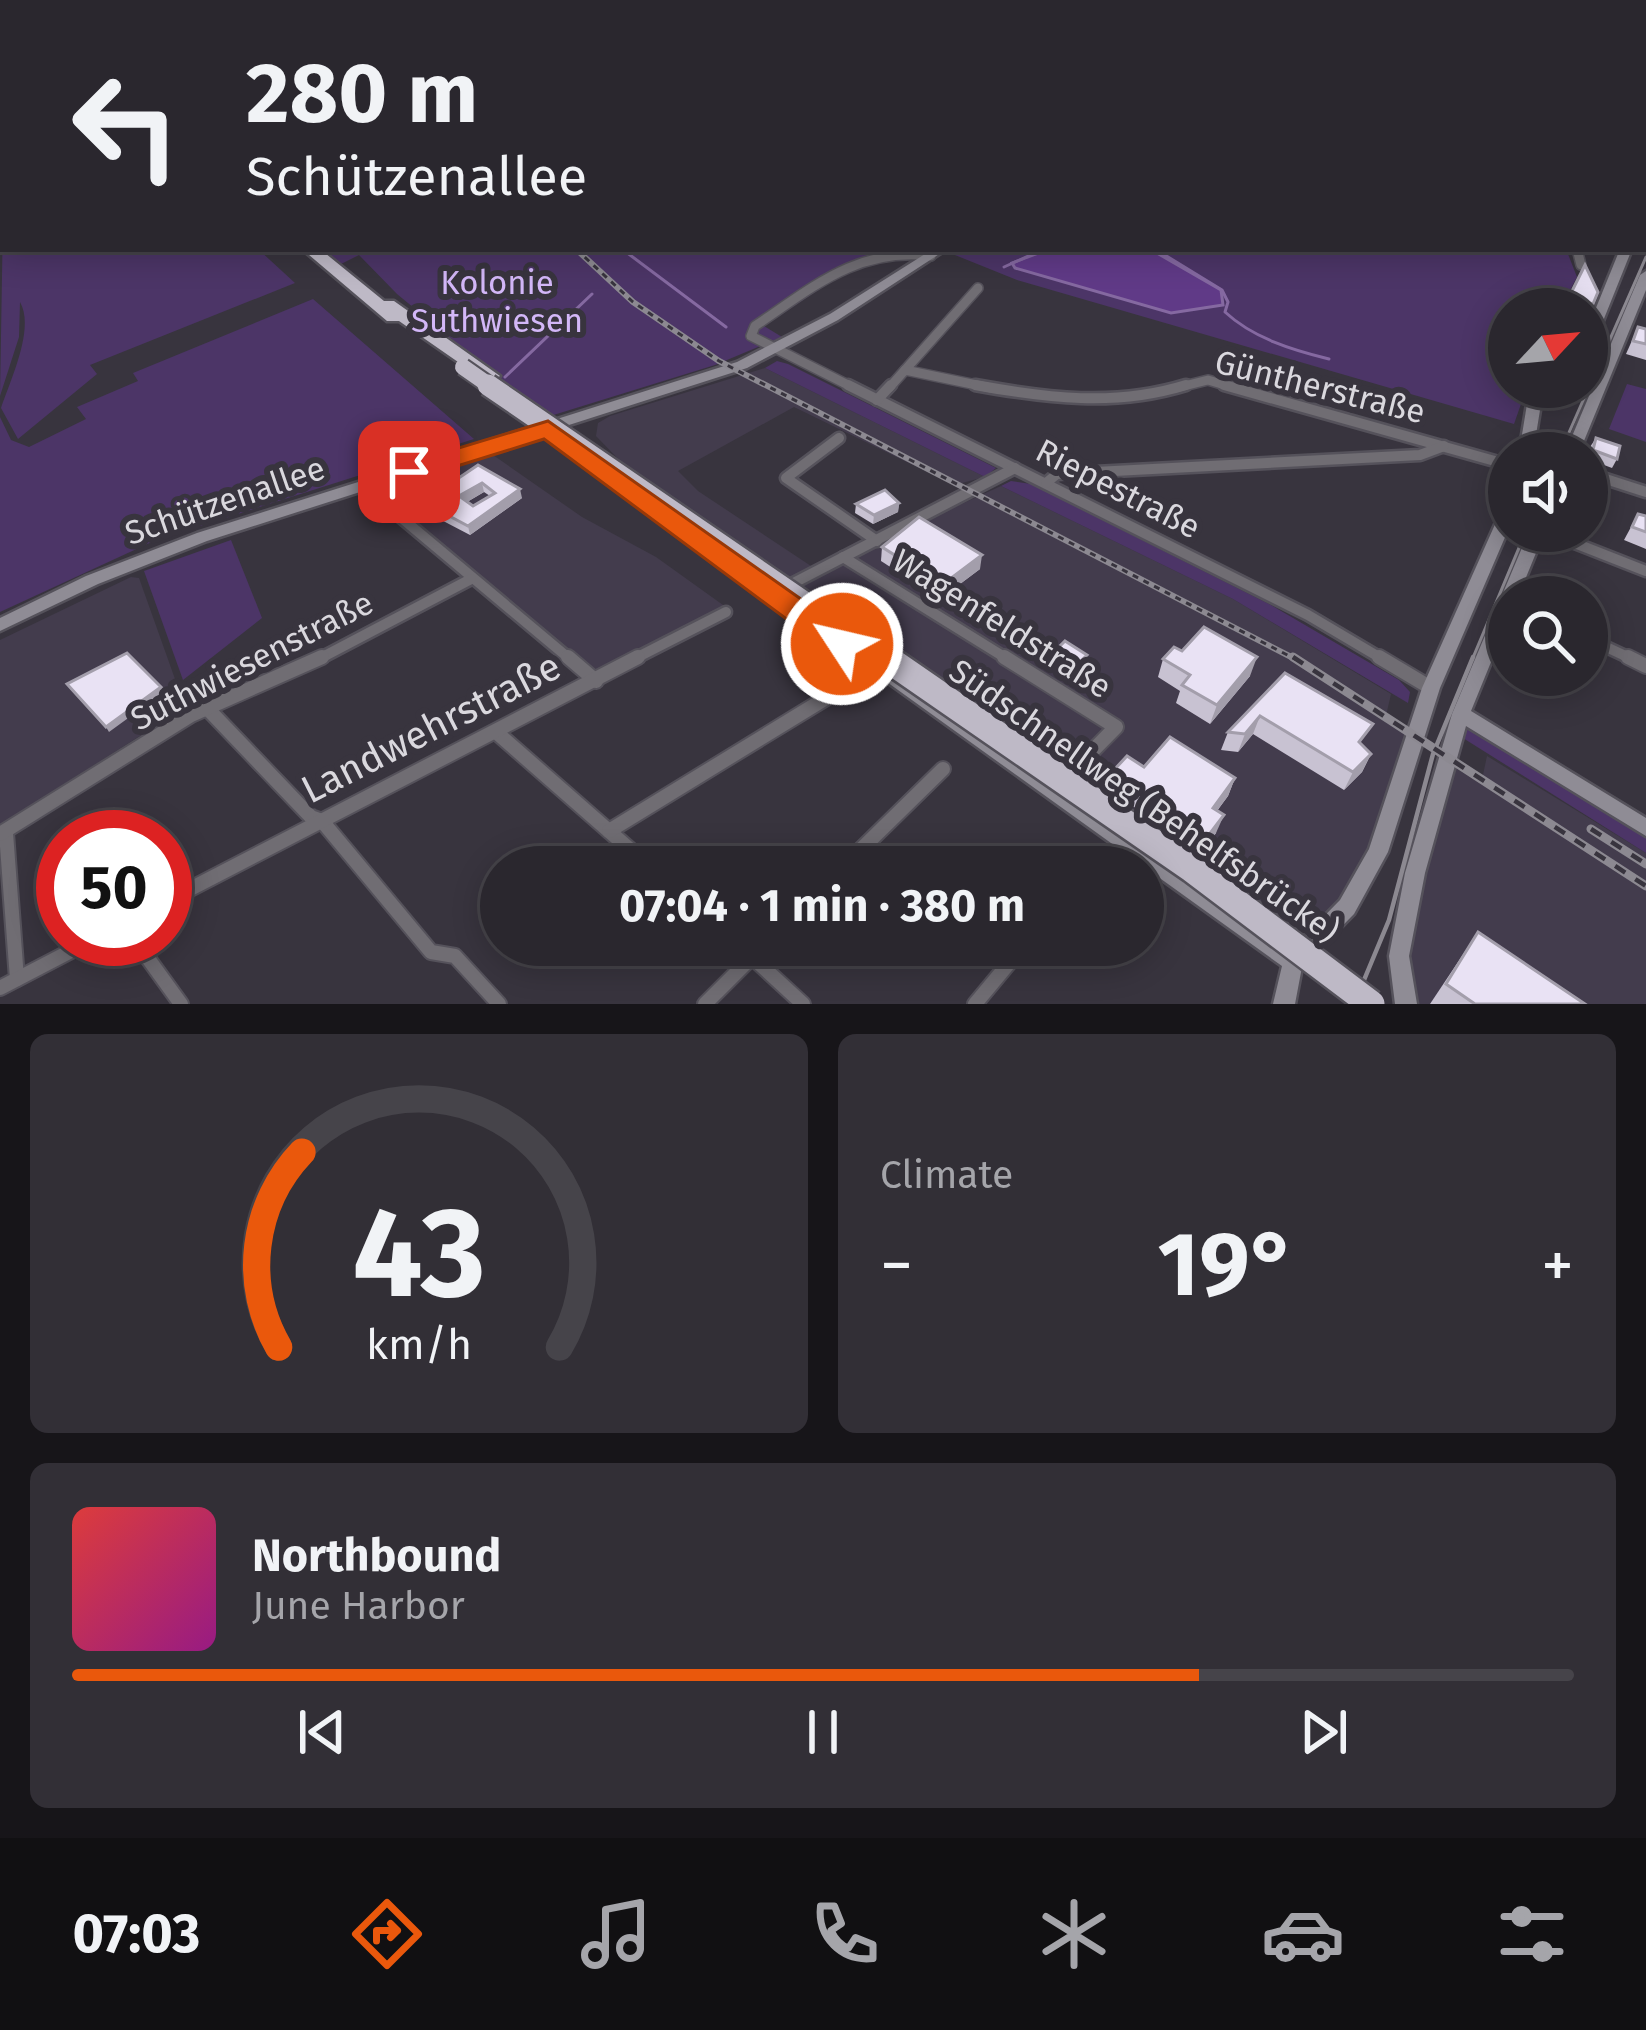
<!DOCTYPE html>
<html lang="en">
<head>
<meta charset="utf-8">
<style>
	:root { --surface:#2a272e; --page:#322f36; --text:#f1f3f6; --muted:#a5a5aa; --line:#46444a; --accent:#ea580c }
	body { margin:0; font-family:"Fira Sans",sans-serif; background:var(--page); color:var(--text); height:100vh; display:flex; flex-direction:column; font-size:45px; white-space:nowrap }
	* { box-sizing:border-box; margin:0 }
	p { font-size:39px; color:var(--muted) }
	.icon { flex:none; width:66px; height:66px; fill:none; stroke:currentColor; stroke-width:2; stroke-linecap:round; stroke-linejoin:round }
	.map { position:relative; height:1004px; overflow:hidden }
	.panel { display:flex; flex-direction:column; gap:30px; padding:30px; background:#171519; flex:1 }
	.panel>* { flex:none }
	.guide { position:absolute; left:0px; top:0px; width:1647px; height:252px; box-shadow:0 6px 30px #0003,0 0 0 3px var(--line); background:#2a272e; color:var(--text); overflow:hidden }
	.needle { width:78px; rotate:64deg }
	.fabs { position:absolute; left:1488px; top:288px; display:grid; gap:24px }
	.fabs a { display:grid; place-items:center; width:120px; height:120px; border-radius:50%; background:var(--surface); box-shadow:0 6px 30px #0003,0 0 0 3px var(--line); font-size:60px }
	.speed { position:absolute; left:36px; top:810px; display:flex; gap:24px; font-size:60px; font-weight:700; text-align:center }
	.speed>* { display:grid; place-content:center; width:156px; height:156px; border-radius:50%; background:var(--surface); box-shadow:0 6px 30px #0003,0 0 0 3px var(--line); line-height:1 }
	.speed .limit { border:18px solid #d22; background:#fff; color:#111 }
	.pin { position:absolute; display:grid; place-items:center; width:102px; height:102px; color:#fff; margin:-51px; border-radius:24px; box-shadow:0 6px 18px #0006 }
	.me { position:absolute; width:132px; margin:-66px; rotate:305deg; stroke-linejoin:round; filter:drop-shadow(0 0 9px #0008) }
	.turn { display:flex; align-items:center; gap:42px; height:252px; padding:0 48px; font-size:54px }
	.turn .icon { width:156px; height:156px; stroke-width:2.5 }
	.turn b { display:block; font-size:84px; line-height:102px }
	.big { font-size:90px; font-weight:700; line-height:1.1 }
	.panel .widget { flex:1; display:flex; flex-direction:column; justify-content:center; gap:18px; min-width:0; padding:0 42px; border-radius:18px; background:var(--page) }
	.panel .dial { align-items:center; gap:0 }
	.dial svg { height:312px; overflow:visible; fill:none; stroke:var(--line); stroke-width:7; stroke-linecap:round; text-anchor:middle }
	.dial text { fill:var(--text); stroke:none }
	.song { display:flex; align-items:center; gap:36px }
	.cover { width:144px; height:144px; border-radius:18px; background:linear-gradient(135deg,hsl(0 70% 55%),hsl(310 70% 35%)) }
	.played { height:12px; border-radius:6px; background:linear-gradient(90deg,var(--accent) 75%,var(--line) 75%) }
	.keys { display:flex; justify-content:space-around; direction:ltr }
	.heat { display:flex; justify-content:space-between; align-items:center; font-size:66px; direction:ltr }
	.panel .tiles { flex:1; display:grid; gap:30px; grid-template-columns:1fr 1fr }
	.widget:last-child { grid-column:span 2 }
	.trip { position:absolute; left:480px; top:846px; width:684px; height:120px; border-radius:60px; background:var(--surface); box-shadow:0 6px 30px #0003,0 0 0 3px var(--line); font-weight:700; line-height:120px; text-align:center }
	.menu { display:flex; height:192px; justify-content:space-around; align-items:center; background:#111012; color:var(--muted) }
	.menu .icon { width:84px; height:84px }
	.menu .current { color:var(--accent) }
	.menu b { font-size:54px; color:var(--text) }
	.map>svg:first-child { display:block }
</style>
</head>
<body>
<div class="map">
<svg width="1646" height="1004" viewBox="0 0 1646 1004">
	<rect width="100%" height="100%" fill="#38343e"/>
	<!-- built -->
	<g fill="#433c4d">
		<path d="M765 368 985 477 954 485 794 407 678 471 698 491 817 570 1001 486 1233 599 1391 694 1385 720 1415 741 1347 907 1258 938 656 498 596 436 598 423 610 416Z"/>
		<path d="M493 455 582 517 656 557 730 610 596 681 392 510 382 490Z"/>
		<path d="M131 577 139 578 175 679 190 704 0 825V640Z"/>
		<path d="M1487 756 1646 853V1004H1405L1394 978 1454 767 1481 784Z"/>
	</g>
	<!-- green -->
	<g fill="#4c3567">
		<path d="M3 216V249H258L295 283 90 365 97 374 18 439 1 408C11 379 35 328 20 302L19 337 0 396Z"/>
		<path d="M314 249H923L915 255 860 262 764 326 782 337 715 365 547 417 397 294 359 255 335 267Z"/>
		<path d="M1566 249 1577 277 1560 309H1509V387H1527L1514 424 1017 280 945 251Z"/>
		<path d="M313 299 474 439 156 540 0 612V417L11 440 29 447 86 419 77 407 138 381 133 373Z"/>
		<path d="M777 361 788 364 996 468 985 477 765 368Z"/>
		<path d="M1627 384 1646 389V442L1609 429Z"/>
		<path d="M1011 481 1031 484 1269 604 1399 680 1410 692 1408 703 1233 599 1001 486Z"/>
		<path d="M231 540 262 618 183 680 144 571Z"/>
		<path d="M1461 714 1646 826V853L1455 733Z"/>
	</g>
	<!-- water -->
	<g fill="#603a87" stroke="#8569a1" stroke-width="3">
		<path d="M659 0H1163L656 3Z"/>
		<path d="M1049 249H1150L1221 290 1223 305 1171 313 1015 268 1012 263Z"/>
	</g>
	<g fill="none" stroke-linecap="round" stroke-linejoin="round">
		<!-- stream -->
		<g stroke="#8569a1" stroke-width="3">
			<path d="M622 249 726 327"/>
			<path d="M1155 249 1222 290 1228 302 1225 312C1253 338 1292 350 1329 359"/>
			<path d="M1004 267 1044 249"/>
			<path d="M505 377 592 294"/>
		</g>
		<!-- ferry -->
		<path stroke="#dac8f3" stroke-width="3" stroke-dasharray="9 8" stroke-linecap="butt" d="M1115 3 1120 0"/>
		<defs>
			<g id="street-far2">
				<path d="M1577 249 1581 265"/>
				<path d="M905 370 978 288"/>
				<path d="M854 388 751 336 755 326C813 287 858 247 931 256"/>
				<path d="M889 388 905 370 991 388"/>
				<path d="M1176 388 1208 380 1235 388"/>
			</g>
			<g id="street-far1">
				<path d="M848 385 1308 615 1384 660"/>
				<path d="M975 385C1047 398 1115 407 1186 385"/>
				<path d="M1224 385 1509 465"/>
				<path d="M877 400 891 385"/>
				<path d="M839 438 786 478 877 541"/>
				<path d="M1587 473 1646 492"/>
				<path d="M378 481 392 510 571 660"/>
				<path d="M1046 483 1057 474 1420 455 1444 446"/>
				<path d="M1544 531 1646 571"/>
				<path d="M843 557 1009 660"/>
				<path d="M784 588 1015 468"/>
				<path d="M1587 638 1634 660"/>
				<path d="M317 660 471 579"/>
				<path d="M632 660 726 612"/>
			</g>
			<g id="street">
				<path d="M568 657 596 681"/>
				<path d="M1004 657 1116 727 1063 781"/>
				<path d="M1379 657 1431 688"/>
				<path d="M1628 657 1646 666"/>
				<path d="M206 707 311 817 322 821 431 952 455 956 499 1004"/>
				<path d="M496 732 650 867"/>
				<path d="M609 831 836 692"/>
				<path d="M6 833 17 979"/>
				<path d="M0 834 191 715 322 657"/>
				<path d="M843 867 943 769"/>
				<path d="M165 902 638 657"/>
				<path d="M134 939 181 1004"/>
				<path d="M739 945 803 1004"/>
				<path d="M0 988 94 939"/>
				<path d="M705 1004 764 945"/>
				<path d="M975 1004 1024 945"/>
			</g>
			<g id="secondary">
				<path d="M1192 0H1201L1198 3H1189Z"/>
				<path d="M933 249H947L838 320 747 368 207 541 98 584 0 631V618L86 576 197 533 737 362 830 314Z"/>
				<path d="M1620 249H1632L1593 346 1587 350V330Z"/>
				<path d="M1646 271V290L1579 453H1565L1640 275Z"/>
				<path d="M1537 387H1551L1541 404 1533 453H1519L1527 404Z"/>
				<path d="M1509 506V528L1440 688 1388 852 1354 914 1302 967 1295 1004H1273L1282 966 706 552 708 548H720L1292 949 1340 900 1369 849 1422 688 1501 511Z"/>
				<path d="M1529 531H1545L1518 597H1509V618L1471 711 1646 818V836L1466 726 1425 873 1409 956 1417 1004H1395L1389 956 1405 873 1452 714Z"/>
			</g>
			<g id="highway">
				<path d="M7 0H20L22 3H9Z"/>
				<path d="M302 249H320L384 301H394L500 376 491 382 484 380 399 321H387Z"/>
			</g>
		</defs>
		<!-- street-far2 casing -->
		<use href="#street-far2" stroke="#55525b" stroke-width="12"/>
		<!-- street-far1 casing -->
		<use href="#street-far1" stroke="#55525b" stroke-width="15"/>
		<!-- street casing -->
		<use href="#street" stroke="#55525b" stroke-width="18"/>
		<!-- secondary casing -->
		<use href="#secondary" stroke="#55525b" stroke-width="5"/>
		<!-- highway casing -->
		<use href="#highway" stroke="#55525b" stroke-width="5"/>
		<!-- street-far2 -->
		<use href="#street-far2" stroke="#706d73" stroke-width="9"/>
		<!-- street-far1 -->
		<use href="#street-far1" stroke="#706d73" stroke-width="10"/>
		<!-- street -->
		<use href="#street" stroke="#706d73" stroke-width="14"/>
		<!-- secondary -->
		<use href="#secondary" fill="#8f8c95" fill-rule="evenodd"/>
		<!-- highway -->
		<use href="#highway" fill="#beb9c6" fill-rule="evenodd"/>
		<!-- tram-far1 -->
		<g stroke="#8c8991" stroke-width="3">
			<path d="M1560 453 1646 257"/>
			<path d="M1472 660 1526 531"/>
		</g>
		<!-- tram -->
		<path stroke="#8c8991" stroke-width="4.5" d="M1354 1004 1389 920 1433 754 1473 657"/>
		<defs>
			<path id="rail-far1" d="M576 249 633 302 719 361 1297 660"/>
			<g id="rail">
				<path d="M1293 657 1646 886"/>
				<path d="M1591 829 1646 864"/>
			</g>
		</defs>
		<!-- rail-far1 casing -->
		<use href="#rail-far1" stroke="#8c8991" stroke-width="6"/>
		<!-- rail casing -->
		<use href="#rail" stroke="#8c8991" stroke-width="9"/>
		<!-- rail-far1 -->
		<use href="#rail-far1" stroke="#38343e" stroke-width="3" stroke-dasharray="6" stroke-linecap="butt"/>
		<!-- rail -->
		<use href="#rail" stroke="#38343e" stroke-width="4.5" stroke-dasharray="12" stroke-linecap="butt"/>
		<defs>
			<path id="highway-bridge-far2" d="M463 367 493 388"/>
			<path id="highway-bridge-far1" d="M488 385 889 660"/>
			<path id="highway-bridge" d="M885 657 1192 869 1371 1004"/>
		</defs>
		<!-- highway-bridge-far2 casing -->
		<use href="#highway-bridge-far2" stroke="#55525b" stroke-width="20" stroke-linecap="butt"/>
		<!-- highway-bridge-far1 casing -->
		<use href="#highway-bridge-far1" stroke="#55525b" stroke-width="26" stroke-linecap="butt"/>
		<!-- highway-bridge casing -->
		<use href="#highway-bridge" stroke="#55525b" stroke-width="32" stroke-linecap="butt"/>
		<!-- highway-bridge-far2 -->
		<use href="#highway-bridge-far2" stroke="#beb9c6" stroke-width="16"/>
		<!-- highway-bridge-far1 -->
		<use href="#highway-bridge-far1" stroke="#beb9c6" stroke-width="21"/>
		<!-- highway-bridge -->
		<use href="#highway-bridge" stroke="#beb9c6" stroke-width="27"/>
	</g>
	<!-- wall -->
	<g fill="#c8c2d2" fill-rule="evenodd">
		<path d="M1598 292 1587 316V309H1563L1569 297Z"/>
		<path d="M1638 327 1646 329V360L1626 354Z"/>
		<path d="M1596 438 1617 459 1612 468 1588 459 1590 447Z"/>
		<path d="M478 465 522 498 470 535 426 512 423 502ZM484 492 490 496 473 506 467 502Z"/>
		<path d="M899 503 898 512 873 524 855 513 856 504Z"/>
		<path d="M1638 514 1646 516V549L1624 540Z"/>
		<path d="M882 547 980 569 940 599 881 561Z"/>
		<path d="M1182 651 1250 676 1210 724 1176 703 1180 691 1158 677 1163 659Z"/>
		<path d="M1053 653 1085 664 1073 676 1051 662Z"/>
		<path d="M1285 673 1371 754 1362 772 1344 790 1253 734 1238 752 1221 750 1228 732Z"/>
		<path d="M1144 767 1235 778 1228 796 1217 811 1216 833 1201 853 1108 789 1113 771Z"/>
		<path d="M1478 932 1585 1004H1430Z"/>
	</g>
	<!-- shaded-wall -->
	<g fill="#a39eab">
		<path d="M482 483 484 492 462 505 459 496Z"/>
		<path d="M520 489 522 498 470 535 468 526Z"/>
		<path d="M899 503 898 512 873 524 874 515Z"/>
		<path d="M982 555 980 569 940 599 942 585Z"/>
		<path d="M1087 655 1085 664 1073 676 1075 667Z"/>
		<path d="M1257 657 1250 676 1210 724 1217 705Z"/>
		<path d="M161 687 164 692 109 732 106 727Z"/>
		<path d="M1260 716 1253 734 1238 752 1245 734Z"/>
		<path d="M1371 754 1362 772 1344 790 1353 772Z"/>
		<path d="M1235 778 1228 796 1206 825 1213 808Z"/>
		<path d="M1224 815 1216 833 1201 853 1208 836Z"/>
	</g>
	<!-- building -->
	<g fill="#e9e2f4" stroke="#a39eab" stroke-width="3" fill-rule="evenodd">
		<path d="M1585 265 1598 292 1593 304 1569 297Z"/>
		<path d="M1638 327 1646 329V344L1633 341Z"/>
		<path d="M1596 438 1620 446 1617 459 1593 450Z"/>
		<path d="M478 465 520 489 468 526 423 502ZM482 483 495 493 473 506 459 496Z"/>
		<path d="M885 490 899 503 874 515 856 504Z"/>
		<path d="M1638 514 1646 516V532L1632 527Z"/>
		<path d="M919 517 982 555 942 585 882 547Z"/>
		<path d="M1204 627 1257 657 1217 705 1182 685 1190 675 1163 659 1174 647 1182 651Z"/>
		<path d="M1065 641 1087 655 1075 667 1053 653Z"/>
		<path d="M127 653 161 687 106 727 67 684Z"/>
		<path d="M1285 673 1373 724 1359 742 1371 754 1353 772 1260 716 1245 734 1228 732Z"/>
		<path d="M1170 737 1235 778 1213 808 1224 815 1208 836 1113 771 1127 756 1144 767Z"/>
		<path d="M1478 932 1585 1004H1475L1446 984Z"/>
	</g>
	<!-- route -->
	<path fill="#ea580c" stroke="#983908" stroke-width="3" d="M548 421 852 635 857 644 852 652H831L544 439 409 481 395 472 399 466Z"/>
	<g text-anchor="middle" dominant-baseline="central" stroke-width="12" stroke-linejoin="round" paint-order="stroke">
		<!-- park labels -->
		<g font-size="33" fill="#d3b7f8" stroke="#38343e">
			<text x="497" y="283">Kolonie<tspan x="497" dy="38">Suthwiesen</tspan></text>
		</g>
		<!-- street labels -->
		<g font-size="33" fill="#dad8de" stroke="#38343e">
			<text transform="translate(1320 387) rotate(14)">Güntherstraße</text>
			<text transform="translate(1118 489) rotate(27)">Riepestraße</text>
			<text transform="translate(225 501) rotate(-19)">Schützenallee</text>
			<text transform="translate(1002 624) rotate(32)">Wagenfeldstraße</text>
			<text transform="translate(252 661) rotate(-27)">Suthwiesenstraße</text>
			<text transform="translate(1144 801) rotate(35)">Südschnellweg (Behelfsbrücke)</text>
		</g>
		<!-- near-street labels -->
		<g font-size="39" fill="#dad8de" stroke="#38343e">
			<text transform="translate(431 728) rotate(-27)">Landwehrstraße</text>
		</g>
	</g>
</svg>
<div class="fabs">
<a><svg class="needle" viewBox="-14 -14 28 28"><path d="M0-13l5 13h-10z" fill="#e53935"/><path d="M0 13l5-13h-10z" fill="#a5a5aa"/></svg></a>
<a><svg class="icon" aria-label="sound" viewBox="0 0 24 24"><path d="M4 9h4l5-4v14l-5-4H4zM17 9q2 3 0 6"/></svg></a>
<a><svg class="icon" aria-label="search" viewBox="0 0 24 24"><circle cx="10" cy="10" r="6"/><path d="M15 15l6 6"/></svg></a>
</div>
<div class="speed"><div class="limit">50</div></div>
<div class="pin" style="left:409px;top:472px;background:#d93025"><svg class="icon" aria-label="arrive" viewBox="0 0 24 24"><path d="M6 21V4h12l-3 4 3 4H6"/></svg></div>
<svg class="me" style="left:842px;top:644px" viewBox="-20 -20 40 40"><circle r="17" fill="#ea580c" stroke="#fff" stroke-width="3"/><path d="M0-11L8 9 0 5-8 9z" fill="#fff"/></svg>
<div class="trip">07:04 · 1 min · 380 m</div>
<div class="guide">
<div class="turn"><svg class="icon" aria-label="left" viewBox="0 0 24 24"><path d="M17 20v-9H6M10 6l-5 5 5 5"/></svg><div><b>280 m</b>Schützenallee</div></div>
</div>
</div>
<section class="panel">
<div class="tiles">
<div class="widget dial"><svg viewBox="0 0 100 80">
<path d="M14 69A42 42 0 1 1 86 69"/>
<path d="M14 69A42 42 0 0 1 20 19" stroke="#ea580c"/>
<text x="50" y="56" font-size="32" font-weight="700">43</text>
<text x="50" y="72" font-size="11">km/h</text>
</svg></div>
<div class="widget"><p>Climate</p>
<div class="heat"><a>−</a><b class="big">19°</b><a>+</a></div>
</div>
<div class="widget">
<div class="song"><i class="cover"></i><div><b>Northbound</b><p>June Harbor</p></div></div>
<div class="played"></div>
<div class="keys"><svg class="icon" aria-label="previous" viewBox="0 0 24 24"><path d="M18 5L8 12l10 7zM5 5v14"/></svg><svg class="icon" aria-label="pause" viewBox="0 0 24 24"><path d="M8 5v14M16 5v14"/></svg><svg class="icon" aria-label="next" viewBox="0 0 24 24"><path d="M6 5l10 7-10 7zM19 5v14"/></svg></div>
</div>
</div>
</section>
<nav class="menu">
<b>07:03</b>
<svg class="icon current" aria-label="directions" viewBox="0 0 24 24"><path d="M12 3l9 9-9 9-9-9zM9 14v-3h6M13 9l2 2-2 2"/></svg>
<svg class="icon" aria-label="music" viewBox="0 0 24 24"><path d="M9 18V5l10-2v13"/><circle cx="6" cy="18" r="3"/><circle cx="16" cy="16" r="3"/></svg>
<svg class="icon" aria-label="phone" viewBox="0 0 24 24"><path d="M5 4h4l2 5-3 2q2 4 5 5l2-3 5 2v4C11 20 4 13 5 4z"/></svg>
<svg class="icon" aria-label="climate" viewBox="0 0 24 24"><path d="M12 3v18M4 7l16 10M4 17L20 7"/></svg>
<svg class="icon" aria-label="car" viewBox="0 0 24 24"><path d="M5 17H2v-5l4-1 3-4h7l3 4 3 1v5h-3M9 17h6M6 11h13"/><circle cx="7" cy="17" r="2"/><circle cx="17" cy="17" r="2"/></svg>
<svg class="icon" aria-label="filters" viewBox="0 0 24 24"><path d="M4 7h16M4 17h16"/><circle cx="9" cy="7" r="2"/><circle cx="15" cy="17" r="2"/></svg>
</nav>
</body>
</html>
